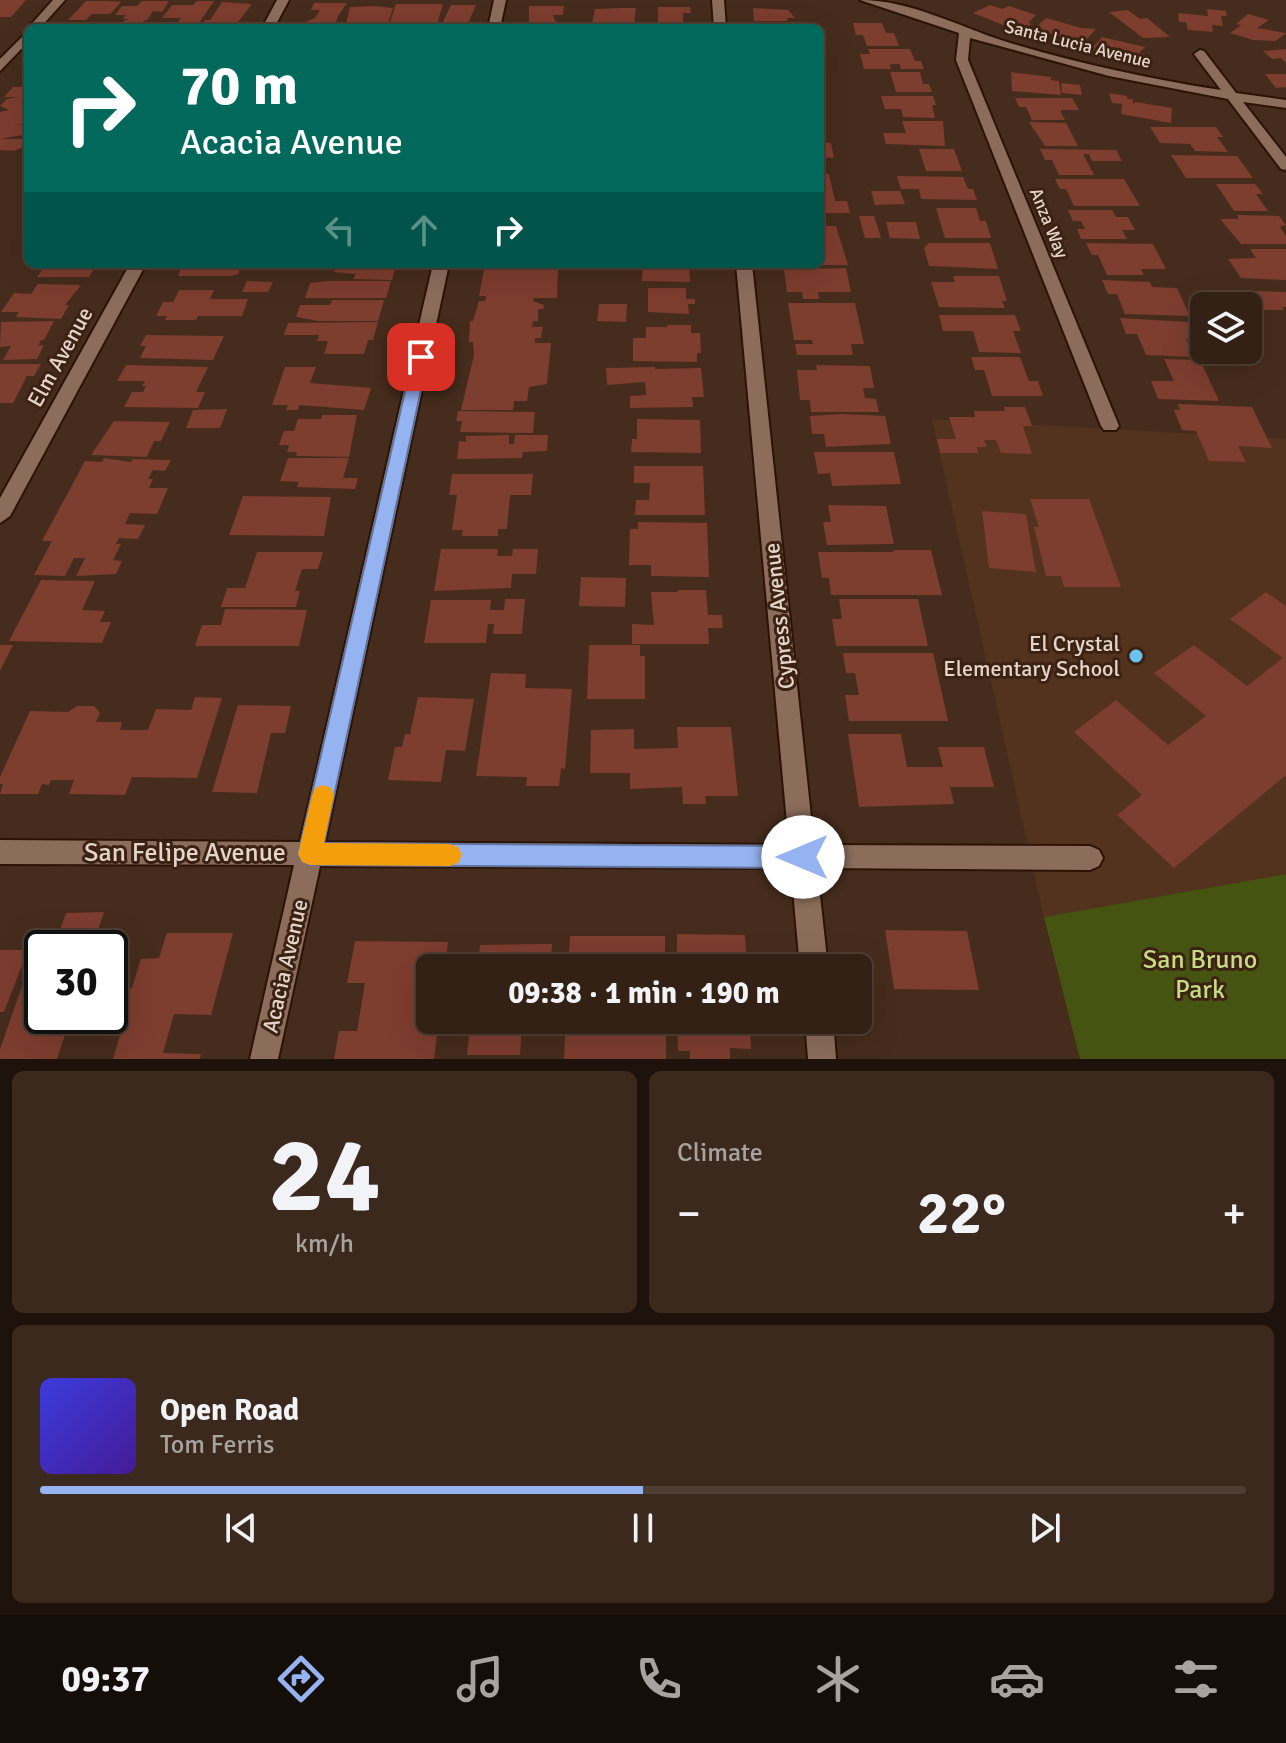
<!DOCTYPE html>
<html lang="en">
<head>
<meta charset="utf-8">
<style>
	:root { --surface:#342115; --page:#3c291e; --text:#f1f3f6; --muted:#a9a3a0; --line:#4e3e34; --accent:#95b2f1 }
	body { margin:0; font-family:Signika,sans-serif; background:var(--page); color:var(--text); height:100vh; display:flex; flex-direction:column; font-size:30px; white-space:nowrap }
	* { box-sizing:border-box; margin:0 }
	p { font-size:26px; color:var(--muted) }
	.icon { flex:none; width:44px; height:44px; fill:none; stroke:currentColor; stroke-width:2; stroke-linecap:round; stroke-linejoin:round }
	.map { position:relative; height:1059px; overflow:hidden }
	.drawer { display:flex; flex-direction:column; gap:12px; padding:12px; background:#1d120c; flex:1 }
	.drawer>* { flex:none }
	.top-card { position:absolute; left:24px; top:24px; width:800px; height:244px; border-radius:12px; box-shadow:0 8px 32px #0002,0 0 0 2px var(--line); background:#00695c; color:#fff; overflow:hidden }
	.tools { position:absolute; left:1190px; top:292px; display:grid; gap:16px }
	.tools a { display:grid; place-items:center; width:72px; height:72px; border-radius:12px; background:var(--surface); box-shadow:0 8px 32px #0002,0 0 0 2px var(--line); font-size:40px }
	.speed { position:absolute; left:24px; top:930px; display:flex; gap:16px; font-size:40px; font-weight:700; text-align:center }
	.speed>* { display:grid; place-content:center; width:104px; height:104px; border-radius:50%; background:var(--surface); box-shadow:0 8px 32px #0002,0 0 0 2px var(--line); line-height:1 }
	.speed .limit { border:4px solid #111; border-radius:12px; background:#fff; color:#111 }
	.pin { position:absolute; display:grid; place-items:center; width:68px; height:68px; color:#fff; margin:-34px; border-radius:16px; box-shadow:0 4px 12px #0006 }
	.me { position:absolute; width:88px; margin:-44px; rotate:270deg; stroke-linejoin:round; filter:drop-shadow(0 0 6px #0008) }
	.turn { display:flex; align-items:center; gap:28px; height:168px; padding:0 24px; font-size:36px }
	.turn .icon { width:104px; height:104px; stroke-width:2.5 }
	.turn b { display:block; font-size:56px; line-height:68px }
	.lanes { display:flex; align-items:center; height:76px; padding:0 24px; background:#0003; justify-content:center; gap:40px; direction:ltr }
	.lanes .off { opacity:.35 }
	.big { font-size:60px; font-weight:700; line-height:1.1 }
	.drawer .card { flex:1; display:flex; flex-direction:column; justify-content:center; gap:12px; min-width:0; padding:0 28px; border-radius:12px; background:var(--page) }
	.drawer .dial { align-items:center; gap:0 }
	.dial b { font-size:104px; line-height:1 }
	.song { display:flex; align-items:center; gap:24px }
	.cover { width:96px; height:96px; border-radius:12px; background:linear-gradient(135deg,hsl(240 70% 55%),hsl(260 70% 35%)) }
	.played { height:8px; border-radius:4px; background:linear-gradient(90deg,var(--accent) 50%,var(--line) 50%) }
	.keys { display:flex; justify-content:space-around; direction:ltr }
	.heat { display:flex; justify-content:space-between; align-items:center; font-size:44px; direction:ltr }
	.drawer .tiles { flex:1; display:grid; gap:12px; grid-template-columns:1fr 1fr }
	.card:last-child { grid-column:span 2 }
	.trip { position:absolute; left:416px; top:954px; width:456px; height:80px; border-radius:12px; background:var(--surface); box-shadow:0 8px 32px #0002,0 0 0 2px var(--line); font-weight:700; line-height:80px; text-align:center }
	.tabs { display:flex; height:128px; justify-content:space-around; align-items:center; background:#150d08; color:var(--muted) }
	.tabs .icon { width:56px; height:56px }
	.tabs .selected { color:var(--accent) }
	.tabs b { font-size:36px; color:var(--text) }
	.map>svg:first-child { display:block }
</style>
</head>
<body>
<div class="map">
<svg width="1286" height="1059" viewBox="0 0 1286 1059">
	<rect width="100%" height="100%" fill="#462c1c"/>
	<!-- built -->
	<path fill="#53321e" d="M932 419 1286 439V874L1044 917Z"/>
	<!-- green -->
	<path fill="#465411" d="M1286 874V1059H1080L1044 917Z"/>
	<!-- building -->
	<g fill="#7d3d2f">
		<path d="M0 0H26L11 17H0Z"/>
		<path d="M86 1H107L121 2 110 14H92L86 20H68Z"/>
		<path d="M142 1H169L162 12 153 11 148 19 130 28H108L129 19H123L126 15H115L122 6H137Z"/>
		<path d="M197 1H214L197 26H176L181 18H162L172 5H193Z"/>
		<path d="M222 2 252 4 234 27H200L205 20H210Z"/>
		<path d="M314 3H347L338 16 334 28H302L305 22 315 18 320 10H311Z"/>
		<path d="M396 4H443L436 28H411L412 25H403L404 22H390Z"/>
		<path d="M451 5H476L466 28 441 26Z"/>
		<path d="M990 5 1002 9 1009 6 1036 15 1028 23 1032 24 1018 31 973 13Z"/>
		<path d="M529 6H564L563 15H553L556 23H552L551 28H529Z"/>
		<path d="M350 7 374 6 393 8 388 23H363L361 27 345 28Z"/>
		<path d="M658 7H690L691 13H683V22H658Z"/>
		<path d="M623 8H636L634 24H604V28H591L595 9Z"/>
		<path d="M753 8 788 10 795 18H787L788 21H754Z"/>
		<path d="M1207 9 1226 11 1227 16H1221L1223 26 1212 25 1213 32 1188 30 1186 22H1179L1178 13 1208 16Z"/>
		<path d="M1128 10 1140 19 1147 18 1170 37 1143 38 1109 12Z"/>
		<path d="M1248 14 1269 20 1257 28 1286 33 1276 41 1253 40 1230 33 1241 25 1236 24Z"/>
		<path d="M1046 18 1081 28 1096 29 1082 44 1063 39 1065 37 1033 30Z"/>
		<path d="M853 23H882L886 33H894L899 46H867L863 35H856Z"/>
		<path d="M1102 37 1145 47 1139 53 1145 54 1138 61 1089 52Z"/>
		<path d="M868 49H910L915 61H921L924 69H901L900 64H890L891 69H864L860 54H870Z"/>
		<path d="M1286 49V63L1281 58 1272 59 1263 51Z"/>
		<path d="M890 72H920L923 84H929L932 92H896Z"/>
		<path d="M1011 72 1051 77V80L1059 81 1061 95 1012 91Z"/>
		<path d="M1265 74H1286V87L1276 88Z"/>
		<path d="M1061 83 1080 85 1082 95 1062 93Z"/>
		<path d="M13 87H28V124L12 125H28V134L0 139H28V145L14 151 0 150V112L9 110 0 106 7 99 18 97H4Z"/>
		<path d="M1109 93 1127 96V99H1133V105L1135 102 1172 108 1171 123 1121 114 1122 104 1112 103Z"/>
		<path d="M881 96H933L936 105H932L935 118 903 117 901 109H885Z"/>
		<path d="M1015 98H1072L1079 110H1060L1065 120H1032L1026 107H1019Z"/>
		<path d="M902 121H943L945 146 886 144 883 133H906Z"/>
		<path d="M1029 122 1066 123 1078 146H1045Z"/>
		<path d="M1150 127H1216L1223 137H1217L1228 152 1195 151 1190 144 1160 143Z"/>
		<path d="M820 142 831 143 834 158 820 157Z"/>
		<path d="M919 149H954L962 171H926Z"/>
		<path d="M1040 149 1116 150 1122 161H1092L1089 154H1083L1094 175H1059L1052 160H1045Z"/>
		<path d="M1171 155 1237 156 1253 178H1186Z"/>
		<path d="M820 174H829L835 201H847L850 213H822Z"/>
		<path d="M897 176 963 177 968 189H973L977 200 921 199 919 189H901Z"/>
		<path d="M1055 179H1124L1140 206H1074L1066 189H1060Z"/>
		<path d="M1216 184H1255L1263 194H1256L1268 211H1234Z"/>
		<path d="M871 191H900L905 204 875 205Z"/>
		<path d="M936 208H976L980 221H986L991 238H945Z"/>
		<path d="M1068 210H1112L1116 217H1128L1135 230H1122L1127 239H1081L1077 229H1085L1081 221H1073Z"/>
		<path d="M1237 215 1279 216 1286 225 1280 227 1286 236V244H1241L1220 219H1239Z"/>
		<path d="M859 216H874L881 238H865Z"/>
		<path d="M886 222H916L920 239 890 238Z"/>
		<path d="M820 226H836L848 265H820Z"/>
		<path d="M929 243H990L998 269 929 266 924 248Z"/>
		<path d="M1086 243 1153 244 1166 269H1141L1144 275H1107L1098 255H1092Z"/>
		<path d="M1250 249H1286V280L1241 278 1228 259 1256 258Z"/>
		<path d="M41 264H92L90 267H95L89 277H37L43 269H38Z"/>
		<path d="M183 264H242L238 274 231 276H178Z"/>
		<path d="M344 264H396L392 280 353 279 356 274 334 272 336 267Z"/>
		<path d="M485 264H538V268H558L557 298H534L533 301 544 305 543 309H538V321H533L532 327H543L541 338H535V343H551L547 384 529 387 527 401H514L513 410H461L474 355 473 342H469L470 321H473L479 301H485L486 296H479Z"/>
		<path d="M643 264H689L690 282 642 281Z"/>
		<path d="M846 268 851 292H818L819 299H803L802 292H787L784 270Z"/>
		<path d="M953 276H999L1007 301H1002L1005 308 939 307 931 282H955Z"/>
		<path d="M1102 280 1150 282 1152 287 1177 288 1190 316 1125 314 1117 294H1108Z"/>
		<path d="M247 281 273 282 268 292H242Z"/>
		<path d="M327 281H391L386 298H305L310 283Z"/>
		<path d="M38 284 81 285 65 305H69L61 319 16 317 19 312H1L14 293 31 294Z"/>
		<path d="M648 288H686V299H695V304H688L689 314 648 312Z"/>
		<path d="M179 290H214L210 299H248L242 316H198L196 320H165L167 316H156L163 302H173Z"/>
		<path d="M1252 291 1286 292V307H1282L1284 310H1262Z"/>
		<path d="M332 300H384L378 321H319L296 317 300 305H330Z"/>
		<path d="M788 303H855L864 344H851L853 355H797L795 344H813L812 340H794Z"/>
		<path d="M599 304H627L626 322 597 321Z"/>
		<path d="M939 315H1015L1021 331H1013L1021 353 979 352 973 331H943Z"/>
		<path d="M1120 318 1204 323V340L1186 339 1194 357 1146 355 1137 334H1126Z"/>
		<path d="M54 321 44 340H41L38 346 44 345 37 359 3 360 11 346 0 347 1 322Z"/>
		<path d="M378 322 373 340H368L364 354H324L328 341H317L319 335H284L288 323Z"/>
		<path d="M667 325H691V333H700L701 353H697V362L633 361V338H646V327H667Z"/>
		<path d="M146 335 224 336 213 360 140 358 146 346H140Z"/>
		<path d="M971 357H1020L1029 381H1038L1043 396H992L984 370H975Z"/>
		<path d="M1164 359 1200 360 1219 401 1158 399 1151 381H1174Z"/>
		<path d="M0 364H41L34 376H27L13 403H0Z"/>
		<path d="M126 365 208 367 196 392H205L198 408 124 407 132 392H143L146 386H142L145 381H117Z"/>
		<path d="M816 365 870 366 874 388H863L865 398 876 399 879 412H811L810 400H800L797 370H817Z"/>
		<path d="M285 367H316L310 383 371 388 364 410 299 405 298 410H286L288 405H272Z"/>
		<path d="M655 367V369L701 368 704 397H692L693 407 630 408V396L646 395 645 382 607 385 606 368Z"/>
		<path d="M1178 404 1252 407 1272 448 1238 446 1246 462 1209 461 1196 431 1182 430 1174 410H1180Z"/>
		<path d="M1004 407H1025L1032 426H1023L1032 454 1001 453 996 440H984L987 447H977L978 453H940L937 439H956L949 417H975L974 411H1005Z"/>
		<path d="M227 409 220 428H186L193 410Z"/>
		<path d="M458 411 535 412 533 433 460 432 462 421H456Z"/>
		<path d="M842 414 885 416 891 444 826 447 824 434H812L810 416Z"/>
		<path d="M322 415H357L349 457 296 456 297 452H287L289 445H279L284 431H294L298 419H321Z"/>
		<path d="M637 419 700 420 701 453 631 452 632 439H637Z"/>
		<path d="M114 421 170 422 161 441H154L147 457 91 455Z"/>
		<path d="M509 435V444H514L515 435H548L547 451 523 452 522 458 457 459 459 441 466 442V436Z"/>
		<path d="M814 452H894L901 484 832 486 830 473 818 474Z"/>
		<path d="M104 458 131 462 132 459 171 460 165 471 153 470 148 479H153L149 488H168L157 514 130 513 125 524 145 525 138 539 119 538 116 544H121L113 560 122 561 116 574 76 576 85 558H74L65 576 34 575 52 541H42L85 461 102 462Z"/>
		<path d="M288 458H349L343 478H358L355 489 297 487 299 482 280 481Z"/>
		<path d="M634 466H703L705 515H635L636 500H649L650 483H634Z"/>
		<path d="M452 474H533L531 495H510L507 529H498V536H462L463 530H452L457 495H449Z"/>
		<path d="M243 496 331 497 324 536 229 535Z"/>
		<path d="M1030 499H1089L1121 587H1064L1061 576H1046L1034 527H1039Z"/>
		<path d="M828 505 886 506 894 544 827 545 823 522H831Z"/>
		<path d="M982 511 1026 514 1036 572 989 568Z"/>
		<path d="M638 522 707 523 709 577 651 576V565H629L630 529H638Z"/>
		<path d="M441 549H498L497 556H512L513 549H538L536 574H512L511 588 434 591Z"/>
		<path d="M893 550H931L942 595H831L829 578H822L818 552H894Z"/>
		<path d="M257 552H323L318 569H302L295 591H300L296 607H221L227 588H245Z"/>
		<path d="M581 577 626 578 625 607 579 606Z"/>
		<path d="M41 580 95 581 82 610 105 611 100 622H111L102 643 9 641Z"/>
		<path d="M678 590H706L708 615H722L723 628H708L709 644H632V624L654 625 651 592H678Z"/>
		<path d="M1266 592 1286 606V775L1174 868 1117 815 1142 795 1074 732 1116 700 1168 745 1206 716 1154 673 1194 645 1247 686 1283 658 1230 619Z"/>
		<path d="M505 599H525L522 634H493L494 624H488L486 643H424L431 600H491L490 610H504Z"/>
		<path d="M839 599H918L928 646H836L832 619H842Z"/>
		<path d="M225 609 307 610 299 646H195L202 625H221Z"/>
		<path d="M0 645H13L0 671Z"/>
		<path d="M589 645H640V656H645V699H587Z"/>
		<path d="M843 653H933L948 721H849L845 695H859L855 673H846Z"/>
		<path d="M491 673 526 674 525 688 572 689 565 769 561 768 559 786H526L527 777 476 776Z"/>
		<path d="M195 697 222 698 197 778 132 777 125 795 69 794 74 780H51L49 785 42 784 38 794H0L3 784H0V777L30 711 68 712 77 706H94L100 713 96 722H122L120 730H148L156 709 191 710Z"/>
		<path d="M418 697 474 699 465 751 446 750 441 782 388 780 395 747H402L405 734H410Z"/>
		<path d="M238 705 291 706 285 733H271L257 793 212 792Z"/>
		<path d="M677 727H731L738 796H705L706 804H683L682 787 630 789V773H590L591 730 634 729V749L678 748Z"/>
		<path d="M848 734H901L907 767H943L938 747H984L994 787H950L954 804 859 807Z"/>
		<path d="M104 912 92 948H54L66 913Z"/>
		<path d="M885 930 967 931 979 990 894 989Z"/>
		<path d="M167 933H233L211 1015 174 1014 163 1053 201 1054 200 1059H113L121 1032H105L119 988H132L141 959 159 958Z"/>
		<path d="M677 934 745 935 747 968H677Z"/>
		<path d="M570 936H665V968H568Z"/>
		<path d="M355 941 448 942 445 968H430V984H423L417 1026 438 1027 434 1059H334L339 1031H357L365 983H347Z"/>
		<path d="M552 944 550 968H455L457 953H479L480 945Z"/>
		<path d="M0 950H28L4 1012H0Z"/>
		<path d="M31 961H42V1016H71L57 1059H0V1049Z"/>
		<path d="M449 1020H522L520 1055H467L470 1027H448Z"/>
		<path d="M566 1020H666V1059H564Z"/>
		<path d="M677 1020H750L751 1049 730 1048V1059H690V1051H678Z"/>
	</g>
	<g fill="none" stroke-linecap="round" stroke-linejoin="round">
		<defs>
			<g id="minor">
				<path d="M53 0H65L40 28H28Z"/>
				<path d="M277 0H289L274 28H262Z"/>
				<path d="M494 0H506L500 28H488Z"/>
				<path d="M712 0H724L726 28H714Z"/>
				<path d="M860 0C911 0 959 27 1007 42 1077 63 1149 79 1221 90L1194 54 1200 50 1204 51 1236 93 1286 100V108L1243 102 1286 157V170L1281 169 1228 99 1109 76 970 38 968 60 1119 426 1116 430H1104L1101 426 956 60 959 33Z"/>
				<path d="M28 31V42L0 71V59Z"/>
				<path d="M130 264H146L10 516 0 523V498Z"/>
				<path d="M433 264H449L325 842 789 845 736 264H752L814 845 1090 846 1099 850 1103 858 1099 866 1090 870 817 868 828 968H800L791 868 320 866 278 1059H250L294 865 0 864V840L300 842Z"/>
				<path d="M805 1020H833L836 1059H808Z"/>
			</g>
		</defs>
		<!-- minor casing -->
		<use href="#minor" stroke="#2c1305" stroke-width="4"/>
		<!-- minor -->
		<use href="#minor" fill="#8c6d5c" fill-rule="evenodd"/>
	</g>
	<!-- route -->
	<path fill="#95b2f1" stroke="#61749d" stroke-width="2" d="M421 352 428 357 324 843 803 846 811 849 815 857 811 864 803 868 310 865 302 862 298 854 413 357Z"/>
	<!-- slow -->
	<path fill="#f59e0b" d="M323 785 331 788 334 795 324 843 450 844 458 847 462 855 458 863 450 866 310 865 302 862 298 854 312 795 315 788Z"/>
	<!-- markers -->
	<circle fill="#6ac3f1" stroke="#3c2212" stroke-width="3" cx="1136" cy="656" r="8"/>
	<g text-anchor="middle" dominant-baseline="central" stroke-width="6" stroke-linejoin="round" paint-order="stroke">
		<!-- far-street labels -->
		<g font-size="18" fill="#e5d4ca" stroke="#3c2212">
			<text transform="translate(1078 44) rotate(14)">Santa Lucia Avenue</text>
			<text transform="translate(1049 223) rotate(68)">Anza Way</text>
		</g>
		<!-- street labels -->
		<g font-size="22" fill="#e5d4ca" stroke="#3c2212">
			<text transform="translate(60 357) rotate(-61)">Elm Avenue</text>
			<text transform="translate(779 616) rotate(-96)">Cypress Avenue</text>
			<text transform="translate(285 966) rotate(-77)">Acacia Avenue</text>
		</g>
		<!-- poi labels -->
		<g font-size="22" fill="#e5d4ca" stroke="#3c2212" text-anchor="end">
			<text x="1120" y="643">El Crystal<tspan x="1120" dy="25">Elementary School</tspan></text>
		</g>
		<!-- near-street labels -->
		<g font-size="26" fill="#e5d4ca" stroke="#3c2212">
			<text x="185" y="853">San Felipe Avenue</text>
		</g>
		<!-- near-park labels -->
		<g font-size="26" fill="#c5dd80" stroke="#3c2212">
			<text x="1200" y="960">San Bruno<tspan x="1200" dy="30">Park</tspan></text>
		</g>
	</g>
</svg>
<div class="tools">
<a><svg class="icon" aria-label="layers" viewBox="0 0 24 24"><path d="M12 4l9 5-9 5-9-5zM3 14l9 5 9-5"/></svg></a>
</div>
<div class="speed"><div class="limit">30</div></div>
<div class="pin" style="left:421px;top:357px;background:#d93025"><svg class="icon" aria-label="arrive" viewBox="0 0 24 24"><path d="M6 21V4h12l-3 4 3 4H6"/></svg></div>
<svg class="me" style="left:803px;top:857px" viewBox="-20 -20 40 40"><circle r="19" fill="#fff"/><path d="M0-13L10 11 0 6-10 11z" fill="#95b2f1"/></svg>
<div class="trip">09:38 · 1 min · 190 m</div>
<div class="top-card">
<div class="turn"><svg class="icon" aria-label="right" viewBox="0 0 24 24"><path d="M7 20v-9h11M14 6l5 5-5 5"/></svg><div><b>70 m</b>Acacia Avenue</div></div>
<div class="lanes"><svg class="icon off" aria-label="left" viewBox="0 0 24 24"><path d="M17 20v-9H6M10 6l-5 5 5 5"/></svg><svg class="icon off" aria-label="ahead" viewBox="0 0 24 24"><path d="M12 20V5M6 11l6-6 6 6"/></svg><svg class="icon" aria-label="right" viewBox="0 0 24 24"><path d="M7 20v-9h11M14 6l5 5-5 5"/></svg></div>
</div>
</div>
<section class="drawer">
<div class="tiles">
<div class="card dial"><b>24</b><p>km/h</p></div>
<div class="card"><p>Climate</p>
<div class="heat"><a>−</a><b class="big">22°</b><a>+</a></div>
</div>
<div class="card">
<div class="song"><i class="cover"></i><div><b>Open Road</b><p>Tom Ferris</p></div></div>
<div class="played"></div>
<div class="keys"><svg class="icon" aria-label="previous" viewBox="0 0 24 24"><path d="M18 5L8 12l10 7zM5 5v14"/></svg><svg class="icon" aria-label="pause" viewBox="0 0 24 24"><path d="M8 5v14M16 5v14"/></svg><svg class="icon" aria-label="next" viewBox="0 0 24 24"><path d="M6 5l10 7-10 7zM19 5v14"/></svg></div>
</div>
</div>
</section>
<nav class="tabs">
<b>09:37</b>
<svg class="icon selected" aria-label="directions" viewBox="0 0 24 24"><path d="M12 3l9 9-9 9-9-9zM9 14v-3h6M13 9l2 2-2 2"/></svg>
<svg class="icon" aria-label="music" viewBox="0 0 24 24"><path d="M9 18V5l10-2v13"/><circle cx="6" cy="18" r="3"/><circle cx="16" cy="16" r="3"/></svg>
<svg class="icon" aria-label="phone" viewBox="0 0 24 24"><path d="M5 4h4l2 5-3 2q2 4 5 5l2-3 5 2v4C11 20 4 13 5 4z"/></svg>
<svg class="icon" aria-label="climate" viewBox="0 0 24 24"><path d="M12 3v18M4 7l16 10M4 17L20 7"/></svg>
<svg class="icon" aria-label="car" viewBox="0 0 24 24"><path d="M5 17H2v-5l4-1 3-4h7l3 4 3 1v5h-3M9 17h6M6 11h13"/><circle cx="7" cy="17" r="2"/><circle cx="17" cy="17" r="2"/></svg>
<svg class="icon" aria-label="filters" viewBox="0 0 24 24"><path d="M4 7h16M4 17h16"/><circle cx="9" cy="7" r="2"/><circle cx="15" cy="17" r="2"/></svg>
</nav>
</body>
</html>
